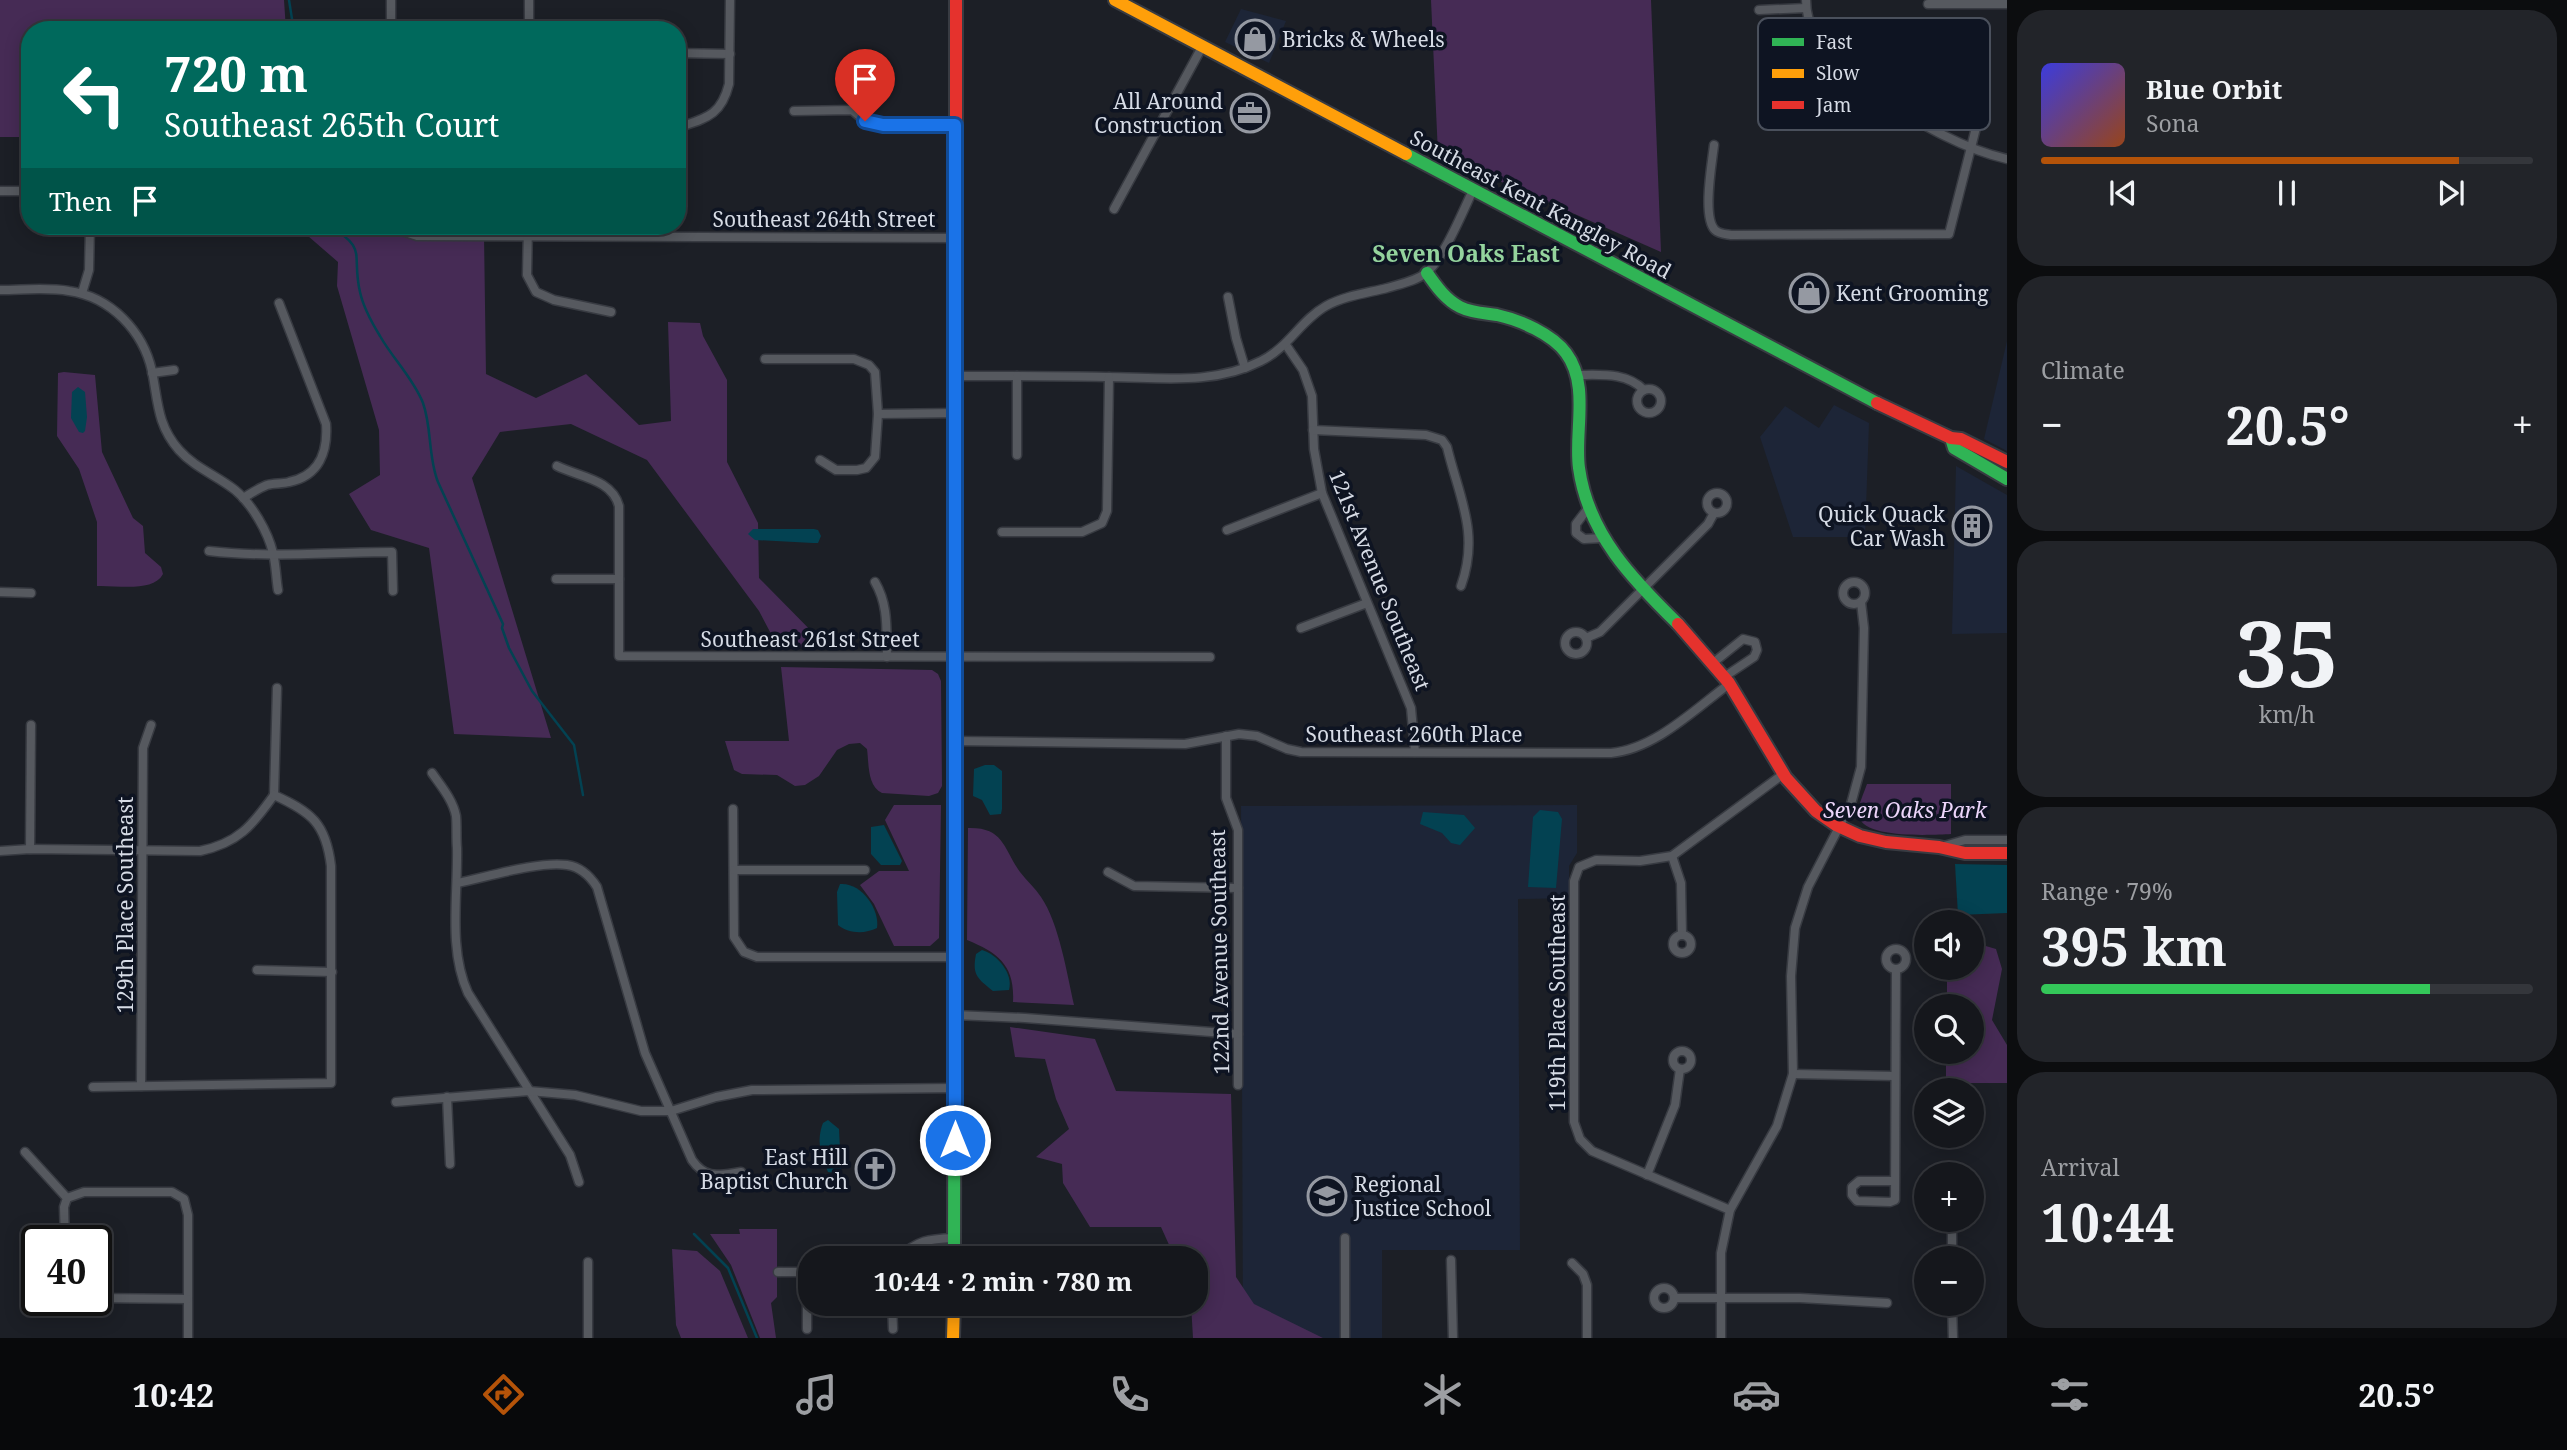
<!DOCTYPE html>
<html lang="en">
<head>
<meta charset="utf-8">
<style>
	:root { --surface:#15171c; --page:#222429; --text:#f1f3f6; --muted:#9d9fa3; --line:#34363b; --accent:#b45309 }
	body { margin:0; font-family:"Noto Serif",serif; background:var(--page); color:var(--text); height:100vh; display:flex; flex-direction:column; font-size:26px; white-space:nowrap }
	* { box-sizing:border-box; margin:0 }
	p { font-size:23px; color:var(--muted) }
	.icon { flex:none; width:38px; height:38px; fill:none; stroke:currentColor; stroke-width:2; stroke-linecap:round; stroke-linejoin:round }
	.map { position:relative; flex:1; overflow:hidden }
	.drawer { display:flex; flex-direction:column; gap:10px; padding:10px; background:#0c0d0f; width:560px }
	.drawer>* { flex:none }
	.hud { position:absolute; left:21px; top:21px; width:665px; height:214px; border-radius:28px; box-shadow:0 4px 18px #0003,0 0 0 2px var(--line); background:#00695c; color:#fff; overflow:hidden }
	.controls { position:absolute; left:1914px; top:910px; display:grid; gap:14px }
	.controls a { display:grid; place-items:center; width:70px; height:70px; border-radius:50%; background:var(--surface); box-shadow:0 4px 18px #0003,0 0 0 2px var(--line); font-size:35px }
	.speed { position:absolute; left:21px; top:1225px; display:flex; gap:14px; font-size:35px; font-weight:700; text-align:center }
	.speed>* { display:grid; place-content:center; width:91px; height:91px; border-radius:50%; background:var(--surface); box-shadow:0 4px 18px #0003,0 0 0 2px var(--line); line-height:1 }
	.speed .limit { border:4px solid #111; border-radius:10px; background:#fff; color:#111 }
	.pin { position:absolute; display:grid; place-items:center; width:60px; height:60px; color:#fff; margin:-72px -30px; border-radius:50% 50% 50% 0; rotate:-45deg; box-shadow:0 0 7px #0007 }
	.pin .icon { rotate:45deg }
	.me { position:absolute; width:77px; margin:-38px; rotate:0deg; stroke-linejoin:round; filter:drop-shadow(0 0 5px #0008) }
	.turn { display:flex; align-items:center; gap:24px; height:147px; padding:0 28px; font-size:32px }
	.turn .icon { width:91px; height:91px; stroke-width:2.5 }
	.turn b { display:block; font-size:49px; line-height:60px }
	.then { display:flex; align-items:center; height:66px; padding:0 28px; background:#0003; gap:14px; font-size:26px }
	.big { font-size:52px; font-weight:700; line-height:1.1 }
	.drawer .widget { flex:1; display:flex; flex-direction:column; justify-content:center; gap:10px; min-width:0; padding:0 24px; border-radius:28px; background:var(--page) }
	.drawer .dial { align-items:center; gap:0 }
	.dial b { font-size:91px; line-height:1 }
	.song { display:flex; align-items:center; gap:21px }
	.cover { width:84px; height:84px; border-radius:10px; background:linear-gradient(135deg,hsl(240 70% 55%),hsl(20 70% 35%)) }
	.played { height:7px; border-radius:4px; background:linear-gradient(90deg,var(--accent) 85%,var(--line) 85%) }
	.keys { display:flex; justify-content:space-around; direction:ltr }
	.heat { display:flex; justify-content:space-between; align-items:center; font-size:38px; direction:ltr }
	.charge { height:10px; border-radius:5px; background:linear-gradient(90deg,#34c759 79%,var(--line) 0) }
	.trip { position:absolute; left:798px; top:1246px; width:410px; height:70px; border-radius:28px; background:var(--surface); box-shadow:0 4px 18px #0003,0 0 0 2px var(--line); font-weight:700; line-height:70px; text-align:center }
	.tab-bar { display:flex; height:112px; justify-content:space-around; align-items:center; background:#08090b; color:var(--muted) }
	.tab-bar .icon { width:49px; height:49px }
	.tab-bar .on { color:var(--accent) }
	.tab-bar b { font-size:32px; color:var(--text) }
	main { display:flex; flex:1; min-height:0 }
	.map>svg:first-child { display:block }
</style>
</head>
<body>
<main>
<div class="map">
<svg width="2007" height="1338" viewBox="0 0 2007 1338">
	<rect width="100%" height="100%" fill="#1c1f26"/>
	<!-- built -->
	<g fill="#1d2537">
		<path d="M1241 9 1286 21 1269 63 1225 42Z"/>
		<path d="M2007 341V451L1984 439Z"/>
		<path d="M1834 405 1869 423 1865 537H1793L1760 437 1785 406 1819 428Z"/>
		<path d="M1956 466 2007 495V633L1952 634Z"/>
		<path d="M1577 805V853L1569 866V898L1518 899 1520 1250H1382V1338H1243L1241 806Z"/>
	</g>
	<!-- green -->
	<g fill="#462b55">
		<path d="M0 0H284L286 30H30V137H0Z"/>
		<path d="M1431 0H1651L1661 252 1438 154Z"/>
		<path d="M309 226H383L384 236 484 235 486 374 536 398 586 374 639 425 671 421 668 322 700 323 703 336 727 380V462L758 523 759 578 828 648 778 647 759 611 647 460 571 424 500 432 472 478 551 738 454 734 429 548 371 530 349 494 380 475 379 430 337 286 338 262 308 236Z"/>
		<path d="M64 372 95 375 102 452 133 518 143 526 145 553 161 567 163 574C153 593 116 585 97 586V522L79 469 57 436 58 373Z"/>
		<path d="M781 667 932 670 938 674 941 681 942 786 938 793 929 796 882 793C867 786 869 763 867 749L860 743 849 744 837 750 819 776 805 785 795 786 777 775 742 774 734 770 725 741H789Z"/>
		<path d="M1867 784H1951V834C1932 835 1863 839 1859 816 1857 806 1864 793 1867 784Z"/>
		<path d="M894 805H941L939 938 930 946H894L874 904 860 885 879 871H909L885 820Z"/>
		<path d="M968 828C1004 827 1003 848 1020 872 1027 881 1035 888 1041 897 1059 923 1067 974 1074 1005L1013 1002C1015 966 999 953 967 940Z"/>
		<path d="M1972 942 1996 949 2002 969 1992 1020 2007 1045V1083H1946V1052H1972V1006H1947V968H1972Z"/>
		<path d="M1010 1027 1095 1039 1116 1091 1231 1094 1236 1277 1254 1304 1323 1338H1193L1191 1304H1195V1258H1175L1161 1227H1090L1063 1183 1062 1164 1036 1157 1069 1129 1056 1099 1045 1059 1015 1057Z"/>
		<path d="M739 1229H777V1297L771 1303 776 1338H760L731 1265 710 1234H740Z"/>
		<path d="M672 1249 697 1251 720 1271 748 1338H681L676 1325Z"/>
	</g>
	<!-- water -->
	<g fill="#034252">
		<path d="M78 387 85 392 87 417 85 431 83 433 79 432 71 418 72 392Z"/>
		<path d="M753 529H814L818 530 821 536 818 543H813L755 540 748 534Z"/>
		<path d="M985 765H994L1002 771V809L1001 814 990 815 982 800 973 796 974 769Z"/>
		<path d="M1540 810 1558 812 1562 819 1556 888 1528 887 1533 817Z"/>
		<path d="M1423 812 1464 815 1475 828 1460 845 1451 843 1442 833 1420 824Z"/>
		<path d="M884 825 902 861 900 865H881L871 854V827Z"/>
		<path d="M1955 864 2007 865V913L1958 915Z"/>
		<path d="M840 884C861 882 880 909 877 928 865 934 849 934 838 925L837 892Z"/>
		<path d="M982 950C997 954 1014 974 1009 990L993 991C977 978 972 975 976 954Z"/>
		<path d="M828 1120 839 1129 841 1170 836 1173 828 1172C821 1155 816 1141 823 1123Z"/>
	</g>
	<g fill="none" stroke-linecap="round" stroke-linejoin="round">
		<!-- stream -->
		<g stroke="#034252" stroke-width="2.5">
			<path d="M289 0 292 19 297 30"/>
			<path d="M328 226C369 248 351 254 360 292 363 306 372 323 380 336 393 359 413 378 423 403 432 428 428 457 438 482L503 624 502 628 509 648 532 691 574 745 583 795"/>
			<path d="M694 1234 728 1268 757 1338"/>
		</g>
		<defs>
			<g id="street">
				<path d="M1806 0C1806 25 1822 55 1840 72 1853 85 1870 93 1885 102 1923 125 1963 149 2007 159"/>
				<path d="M1928 4H2007"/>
				<path d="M1759 10 1806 8"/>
				<path d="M391 30V0"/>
				<path d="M529 30V0"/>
				<path d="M677 53 730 54"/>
				<path d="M794 111 852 110 865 121 883 125H955"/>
				<path d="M677 128C706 118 721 116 729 84L730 0"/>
				<path d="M1714 145C1712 163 1702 217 1715 230 1719 234 1725 234 1731 235L1949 234 1979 116"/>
				<path d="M0 191H30"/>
				<path d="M1114 209 1202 47"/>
				<path d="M395 226 399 230 417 236 955 238"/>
				<path d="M528 226 527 275 536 292 554 300 611 312"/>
				<path d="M0 290C23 290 47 287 69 291 111 297 143 331 152 371 158 401 157 425 179 450 195 468 216 475 235 490 252 504 268 532 273 553 276 565 276 578 278 590"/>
				<path d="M82 293 89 270 90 226"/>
				<path d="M1228 297 1236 338 1245 368"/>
				<path d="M1286 345 1303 370 1312 396 1314 449 1322 493 1411 708 1415 752"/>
				<path d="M765 359H854L869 365 875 372 878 414 875 457 866 468 857 470H836L820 460"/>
				<path d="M152 373 174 370"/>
				<path d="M1577 375C1601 375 1626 372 1644 390"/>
				<path d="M956 376C1006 376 1055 376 1105 377 1158 377 1212 386 1261 361 1288 348 1301 320 1326 306 1344 296 1367 293 1387 288 1400 284 1416 281 1426 273 1443 260 1463 211 1473 190"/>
				<path d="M1017 376V455"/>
				<circle cx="1649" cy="401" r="12"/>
				<path d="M878 414 956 413"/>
				<path d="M1313 430 1426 435 1442 440 1447 447C1459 497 1480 533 1461 586"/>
				<path d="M557 466C579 477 612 479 619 506V656L1210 657"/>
				<circle cx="1717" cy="503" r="10"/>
				<path d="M243 498C250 494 259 488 267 485 274 483 282 484 289 482 319 476 328 452 326 424L279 303"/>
				<path d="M1589 507 1576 524V533L1584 539 1603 538"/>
				<path d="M1227 530 1322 493"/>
				<path d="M1002 532H1082L1102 523 1107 511 1109 377"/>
				<path d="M209 551C269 558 331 552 392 552L393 591"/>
				<path d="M556 579H619"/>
				<circle cx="1854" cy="593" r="11"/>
				<path d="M875 582C889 606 886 630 887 657"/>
				<path d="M0 592 31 593"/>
				<path d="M1301 628 1367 603"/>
				<circle cx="1576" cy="643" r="11"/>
				<path d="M1586 638 1600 632 1708 524 1714 513"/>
				<path d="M1713 663 1743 639 1755 642 1757 650 1754 657 1724 677"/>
				<path d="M1226 736V798L1238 830V1085"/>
				<path d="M956 741 1185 744 1239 734 1257 736 1287 749 1301 752 1611 753C1655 749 1695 709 1729 684"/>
				<path d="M432 773C441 786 453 800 456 816 457 826 456 838 457 848 458 896 448 949 468 993L570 1155 579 1182"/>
				<path d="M274 795 277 688"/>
				<path d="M733 809 734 937 744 952 757 957H955"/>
				<path d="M1944 846 1965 840H2007"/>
				<path d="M30 849 31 725"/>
				<path d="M0 851 30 849 200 851C238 843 252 826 274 795"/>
				<path d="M1672 856 1681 883 1682 935"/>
				<path d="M734 870H865"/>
				<path d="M1108 872 1134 886 1238 888"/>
				<path d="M457 883C487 877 538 861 567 865 581 867 590 876 597 887L645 1053 692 1160C706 1180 719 1175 741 1172"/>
				<circle cx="1682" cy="944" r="9"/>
				<circle cx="1896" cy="959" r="10"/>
				<path d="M257 970 332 972"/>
				<path d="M955 1015 1025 1018 1238 1034"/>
				<circle cx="1682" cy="1060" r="9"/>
				<path d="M1793 1074 1895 1076"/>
				<path d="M141 1086 143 748 151 725"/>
				<path d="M93 1087 331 1083V866C326 823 311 812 274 795"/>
				<path d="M447 1097 450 1164"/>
				<path d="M396 1102 529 1091 575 1095 641 1111H671L716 1097 752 1090 955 1088"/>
				<path d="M25 1152 67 1198 64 1207 65 1241"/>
				<path d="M1647 1175 1675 1105 1680 1069"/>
				<path d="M1895 1181H1859L1852 1187V1195L1857 1201 1890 1202 1895 1200 1896 970"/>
				<path d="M67 1198 84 1192H172L184 1199 188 1215V1338"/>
				<path d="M1730 1210 1592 1151 1580 1139 1574 1122V881L1579 867 1596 860 1640 861 1672 856 1782 775"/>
				<path d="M898 1258C918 1240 928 1239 954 1238"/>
				<path d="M1952 1258V1220"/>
				<path d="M1451 1260 1453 1338"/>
				<path d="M588 1262V1338"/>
				<path d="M1572 1263 1583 1274 1587 1285V1338"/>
				<path d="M778 1272H810"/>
				<path d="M807 1272V1329"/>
				<circle cx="1664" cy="1298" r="10"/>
				<path d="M96 1298 187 1299"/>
				<path d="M1674 1298H1800L1887 1303"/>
				<path d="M892 1304 893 1329"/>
				<path d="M1952 1304 1953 1338"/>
				<path d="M1345 1338V1238"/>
				<path d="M1721 1338V1253L1730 1210 1777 1126 1793 1074 1791 976 1795 928 1808 887 1851 804 1861 767 1864 628 1861 602"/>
			</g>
			<g id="fast">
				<path d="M1406 154 1877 403"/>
				<path d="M1427 273C1436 286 1446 300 1460 307 1472 313 1484 313 1497 315 1520 320 1552 334 1566 353 1590 385 1574 432 1579 468 1588 534 1633 580 1678 624"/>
				<path d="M1951 438 1954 448 2007 479"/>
				<path d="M954 1258 955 751"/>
			</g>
			<g id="slow">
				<path d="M1115 0 1406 154"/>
				<path d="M955 751 956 229"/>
				<path d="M953 1338 954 1304"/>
			</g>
			<g id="jam">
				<path d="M956 229V0"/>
				<path d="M1877 403 1951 438 1961 439 2007 462"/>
				<path d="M1678 624 1729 683 1786 778 1816 811 1836 825 1860 836 1886 842 1939 847 1965 853H2007"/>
			</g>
		</defs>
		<!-- street casing -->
		<use href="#street" stroke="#383b42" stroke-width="11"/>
		<!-- fast casing -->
		<use href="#fast" stroke="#383b42" stroke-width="16"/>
		<!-- slow casing -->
		<use href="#slow" stroke="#383b42" stroke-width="16"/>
		<!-- jam casing -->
		<use href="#jam" stroke="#383b42" stroke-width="16"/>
		<!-- street -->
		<use href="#street" stroke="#56595f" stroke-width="8"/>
		<!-- fast -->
		<use href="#fast" stroke="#30b455" stroke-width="12"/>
		<!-- slow -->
		<use href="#slow" stroke="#ff9f0a" stroke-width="12"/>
		<!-- jam -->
		<use href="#jam" stroke="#e5322d" stroke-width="12"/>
	</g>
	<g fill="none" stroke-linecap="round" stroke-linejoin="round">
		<defs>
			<path id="route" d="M865 121 883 125H955V1140"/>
		</defs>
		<!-- route casing -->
		<use href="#route" stroke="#114b97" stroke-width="18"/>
		<!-- route -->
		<use href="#route" stroke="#1a73e8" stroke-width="12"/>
	</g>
	<!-- icons -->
	<defs>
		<symbol id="shop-ring" viewBox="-11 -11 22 22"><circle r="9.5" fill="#0e1422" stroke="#9599a2" stroke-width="1.5"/><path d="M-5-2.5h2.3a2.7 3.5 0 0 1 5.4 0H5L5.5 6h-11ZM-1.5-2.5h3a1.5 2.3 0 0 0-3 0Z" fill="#9599a2"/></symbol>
		<symbol id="office-ring" viewBox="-11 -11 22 22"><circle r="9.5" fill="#0e1422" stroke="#9599a2" stroke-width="1.5"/><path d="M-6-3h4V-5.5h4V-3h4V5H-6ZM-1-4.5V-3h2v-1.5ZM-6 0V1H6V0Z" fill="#9599a2"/></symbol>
		<symbol id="building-ring" viewBox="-11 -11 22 22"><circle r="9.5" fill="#0e1422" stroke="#9599a2" stroke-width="1.5"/><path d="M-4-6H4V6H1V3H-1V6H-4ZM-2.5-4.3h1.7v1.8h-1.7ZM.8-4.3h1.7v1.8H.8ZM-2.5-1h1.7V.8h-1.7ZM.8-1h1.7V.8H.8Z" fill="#9599a2"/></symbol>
		<symbol id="church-ring" viewBox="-11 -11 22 22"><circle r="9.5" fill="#0e1422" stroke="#9599a2" stroke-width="1.5"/><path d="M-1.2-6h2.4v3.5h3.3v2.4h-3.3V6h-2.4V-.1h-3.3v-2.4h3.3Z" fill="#9599a2"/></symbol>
		<symbol id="school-ring" viewBox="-11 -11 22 22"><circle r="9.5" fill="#0e1422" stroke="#9599a2" stroke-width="1.5"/><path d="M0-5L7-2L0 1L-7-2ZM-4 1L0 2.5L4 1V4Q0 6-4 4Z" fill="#9599a2"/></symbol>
	</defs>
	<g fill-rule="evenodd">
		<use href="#shop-ring" x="1233" y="17" width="44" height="44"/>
		<use href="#office-ring" x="1228" y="91" width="44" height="44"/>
		<use href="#shop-ring" x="1787" y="271" width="44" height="44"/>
		<use href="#building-ring" x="1950" y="504" width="44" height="44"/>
		<use href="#church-ring" x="853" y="1147" width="44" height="44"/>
		<use href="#school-ring" x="1305" y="1174" width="44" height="44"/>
	</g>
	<g text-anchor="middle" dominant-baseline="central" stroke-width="7" stroke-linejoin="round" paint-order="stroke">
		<!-- poi labels -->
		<g font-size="21" fill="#d6dbe5" stroke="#0e1422" text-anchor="start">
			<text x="1282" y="39">Bricks &amp; Wheels</text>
			<text x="1223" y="101" text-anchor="end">All Around<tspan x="1223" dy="24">Construction</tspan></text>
			<text x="1836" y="293">Kent Grooming</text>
			<text x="1945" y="514" text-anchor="end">Quick Quack<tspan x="1945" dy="24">Car Wash</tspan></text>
			<text x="848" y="1157" text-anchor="end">East Hill<tspan x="848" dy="24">Baptist Church</tspan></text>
			<text x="1354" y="1184">Regional<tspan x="1354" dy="24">Justice School</tspan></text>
		</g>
		<!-- street labels -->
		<g font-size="21" fill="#d6dbe5" stroke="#0e1422">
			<text transform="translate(1541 204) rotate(28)">Southeast Kent Kangley Road</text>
			<text x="824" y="219">Southeast 264th Street</text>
			<text transform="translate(1380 580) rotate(68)">121st Avenue Southeast</text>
			<text x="810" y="639">Southeast 261st Street</text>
			<text x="1414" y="734">Southeast 260th Place</text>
			<text transform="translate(125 905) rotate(-90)">129th Place Southeast</text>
			<text transform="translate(1219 952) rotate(-91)">122nd Avenue Southeast</text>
			<text transform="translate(1557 1003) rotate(-90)">119th Place Southeast</text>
		</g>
		<!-- park labels -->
		<g font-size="21" font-style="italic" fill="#edd6fb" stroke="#0e1422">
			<text x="1905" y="810">Seven Oaks Park</text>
		</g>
		<!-- neighbourhood labels -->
		<g font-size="23" font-weight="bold" fill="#94d39d" stroke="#0e1422">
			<text x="1466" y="253">Seven Oaks East</text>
		</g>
	</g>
	<!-- legend -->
	<rect x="1758" y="18" width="232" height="112" rx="10" fill="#0e1422" stroke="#4a505c" stroke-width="2"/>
	<rect x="1772" y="38" width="32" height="8" fill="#30b455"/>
	<rect x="1772" y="69" width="32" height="9" fill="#ff9f0a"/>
	<rect x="1772" y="101" width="32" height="8" fill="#e5322d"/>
	<g font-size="19" fill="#d6dbe5">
		<text x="1816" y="49">Fast</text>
		<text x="1816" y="80">Slow</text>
		<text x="1816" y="112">Jam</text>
	</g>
</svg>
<div class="controls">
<a><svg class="icon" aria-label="sound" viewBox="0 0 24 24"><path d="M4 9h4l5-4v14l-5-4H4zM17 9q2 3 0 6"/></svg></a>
<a><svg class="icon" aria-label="search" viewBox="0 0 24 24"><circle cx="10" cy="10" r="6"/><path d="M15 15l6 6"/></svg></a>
<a><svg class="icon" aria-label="layers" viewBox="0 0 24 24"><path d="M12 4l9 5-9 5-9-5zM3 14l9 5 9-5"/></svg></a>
<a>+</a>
<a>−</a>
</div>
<div class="speed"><div class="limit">40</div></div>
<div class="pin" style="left:865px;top:121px;background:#d93025"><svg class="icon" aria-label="arrive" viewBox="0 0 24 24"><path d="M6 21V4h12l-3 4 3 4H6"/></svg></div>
<svg class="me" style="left:955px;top:1140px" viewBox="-20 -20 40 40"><circle r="17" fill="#1a73e8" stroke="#fff" stroke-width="3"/><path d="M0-11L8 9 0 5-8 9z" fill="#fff"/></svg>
<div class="trip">10:44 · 2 min · 780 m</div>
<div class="hud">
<div class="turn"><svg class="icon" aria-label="left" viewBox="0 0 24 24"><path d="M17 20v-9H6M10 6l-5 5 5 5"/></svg><div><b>720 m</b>Southeast 265th Court</div></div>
<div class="then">Then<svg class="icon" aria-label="arrive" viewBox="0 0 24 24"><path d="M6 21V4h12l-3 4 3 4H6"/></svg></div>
</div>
</div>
<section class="drawer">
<div class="widget">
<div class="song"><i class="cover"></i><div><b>Blue Orbit</b><p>Sona</p></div></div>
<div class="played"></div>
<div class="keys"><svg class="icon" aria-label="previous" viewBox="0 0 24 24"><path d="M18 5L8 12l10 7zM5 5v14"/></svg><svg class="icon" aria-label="pause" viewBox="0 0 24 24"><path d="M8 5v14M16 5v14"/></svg><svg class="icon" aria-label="next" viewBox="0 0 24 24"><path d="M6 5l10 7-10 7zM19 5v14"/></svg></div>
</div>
<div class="widget"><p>Climate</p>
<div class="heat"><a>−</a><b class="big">20.5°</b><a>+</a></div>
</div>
<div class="widget dial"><b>35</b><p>km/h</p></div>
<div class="widget"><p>Range · 79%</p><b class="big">395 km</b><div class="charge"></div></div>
<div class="widget"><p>Arrival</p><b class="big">10:44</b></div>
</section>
</main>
<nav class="tab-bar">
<b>10:42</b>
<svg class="icon on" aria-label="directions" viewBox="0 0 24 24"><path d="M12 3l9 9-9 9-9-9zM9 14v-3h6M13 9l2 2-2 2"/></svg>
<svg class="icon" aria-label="music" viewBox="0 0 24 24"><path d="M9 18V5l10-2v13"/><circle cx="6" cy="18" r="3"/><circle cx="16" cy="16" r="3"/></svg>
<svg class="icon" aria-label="phone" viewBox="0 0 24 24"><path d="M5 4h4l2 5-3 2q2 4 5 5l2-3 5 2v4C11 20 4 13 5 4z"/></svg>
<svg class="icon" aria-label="climate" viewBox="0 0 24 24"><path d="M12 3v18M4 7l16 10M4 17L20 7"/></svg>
<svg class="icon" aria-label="car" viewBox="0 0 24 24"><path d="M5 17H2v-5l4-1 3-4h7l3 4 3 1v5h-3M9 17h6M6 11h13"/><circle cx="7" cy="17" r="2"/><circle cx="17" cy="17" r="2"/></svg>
<svg class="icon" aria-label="filters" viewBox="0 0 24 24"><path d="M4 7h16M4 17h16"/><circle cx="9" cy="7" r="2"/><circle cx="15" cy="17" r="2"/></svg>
<b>20.5°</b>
</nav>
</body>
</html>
